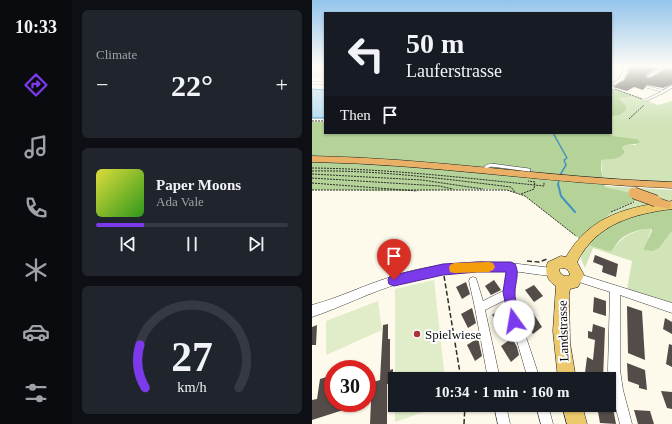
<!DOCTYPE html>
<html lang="en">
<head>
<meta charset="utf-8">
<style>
	:root { --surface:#171b24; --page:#20242c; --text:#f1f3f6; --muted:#9ea1a6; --line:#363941; --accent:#7c3aed }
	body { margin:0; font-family:"Times New Roman",serif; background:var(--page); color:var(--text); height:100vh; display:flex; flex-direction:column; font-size:15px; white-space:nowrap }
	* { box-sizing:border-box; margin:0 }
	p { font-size:13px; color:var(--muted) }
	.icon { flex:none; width:22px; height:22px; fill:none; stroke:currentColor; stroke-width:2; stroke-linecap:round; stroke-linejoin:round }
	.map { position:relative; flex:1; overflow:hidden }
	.side { display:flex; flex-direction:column; gap:10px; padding:10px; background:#0d0f14; width:240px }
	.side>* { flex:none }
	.top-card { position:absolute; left:12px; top:12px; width:288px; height:122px; border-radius:0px; box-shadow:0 1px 3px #0004; background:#171b24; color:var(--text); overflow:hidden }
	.speed { position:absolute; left:12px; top:360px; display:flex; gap:8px; font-size:20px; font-weight:700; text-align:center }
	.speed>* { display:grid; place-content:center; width:52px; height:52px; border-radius:50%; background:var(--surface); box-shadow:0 1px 3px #0004; line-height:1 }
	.speed .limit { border:6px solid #d22; background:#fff; color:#111 }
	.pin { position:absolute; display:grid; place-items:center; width:34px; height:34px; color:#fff; margin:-41px -17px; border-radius:50% 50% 50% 0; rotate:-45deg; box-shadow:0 0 4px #0007 }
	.pin .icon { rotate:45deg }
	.me { position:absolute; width:44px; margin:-22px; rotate:347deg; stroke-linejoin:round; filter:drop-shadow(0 0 3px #0008) }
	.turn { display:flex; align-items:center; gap:14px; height:84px; padding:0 16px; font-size:18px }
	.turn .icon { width:52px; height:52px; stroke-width:2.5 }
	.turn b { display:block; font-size:28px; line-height:34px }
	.then { display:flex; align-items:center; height:38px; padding:0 16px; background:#0003; gap:8px; font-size:15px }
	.big { font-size:30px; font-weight:700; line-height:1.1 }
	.side .widget { flex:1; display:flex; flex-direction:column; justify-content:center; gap:6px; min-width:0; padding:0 14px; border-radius:6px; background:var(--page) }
	.side .dial { align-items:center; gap:0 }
	.dial svg { height:104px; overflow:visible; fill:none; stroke:var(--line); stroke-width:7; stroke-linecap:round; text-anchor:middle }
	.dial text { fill:var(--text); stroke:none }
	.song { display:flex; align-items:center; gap:12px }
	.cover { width:48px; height:48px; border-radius:6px; background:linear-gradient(135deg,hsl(60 70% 55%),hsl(110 70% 35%)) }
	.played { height:4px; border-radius:2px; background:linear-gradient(90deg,var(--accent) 25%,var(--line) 25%) }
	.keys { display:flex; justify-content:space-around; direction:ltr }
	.heat { display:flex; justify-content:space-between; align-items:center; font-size:22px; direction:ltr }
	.trip { position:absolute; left:76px; top:372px; width:228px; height:40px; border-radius:0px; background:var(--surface); box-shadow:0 1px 3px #0004; font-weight:700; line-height:40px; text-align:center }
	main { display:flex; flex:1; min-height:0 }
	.menu { display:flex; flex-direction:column; width:72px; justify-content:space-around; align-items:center; background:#090b0e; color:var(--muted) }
	.menu .icon { width:28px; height:28px }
	.menu .selected { color:var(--accent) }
	.menu b { font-size:18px; color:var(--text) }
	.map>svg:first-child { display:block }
</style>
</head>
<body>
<main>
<nav class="menu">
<b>10:33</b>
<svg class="icon selected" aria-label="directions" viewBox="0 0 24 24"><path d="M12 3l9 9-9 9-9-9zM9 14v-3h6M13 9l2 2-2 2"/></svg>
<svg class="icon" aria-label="music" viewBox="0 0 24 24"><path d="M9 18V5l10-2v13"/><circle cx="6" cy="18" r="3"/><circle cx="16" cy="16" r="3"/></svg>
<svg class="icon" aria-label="phone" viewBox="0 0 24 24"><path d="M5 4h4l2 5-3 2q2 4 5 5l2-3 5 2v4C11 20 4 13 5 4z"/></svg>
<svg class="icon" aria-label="climate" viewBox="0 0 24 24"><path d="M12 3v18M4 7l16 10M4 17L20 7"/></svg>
<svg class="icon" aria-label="car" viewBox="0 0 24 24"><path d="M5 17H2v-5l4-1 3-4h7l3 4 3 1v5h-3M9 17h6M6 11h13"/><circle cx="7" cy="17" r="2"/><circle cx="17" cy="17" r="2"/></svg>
<svg class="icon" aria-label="filters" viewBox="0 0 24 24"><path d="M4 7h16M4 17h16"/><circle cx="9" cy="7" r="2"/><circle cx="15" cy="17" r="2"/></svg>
</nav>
<section class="side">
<div class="widget"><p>Climate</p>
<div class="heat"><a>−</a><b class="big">22°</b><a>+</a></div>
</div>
<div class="widget">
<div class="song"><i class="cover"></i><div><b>Paper Moons</b><p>Ada Vale</p></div></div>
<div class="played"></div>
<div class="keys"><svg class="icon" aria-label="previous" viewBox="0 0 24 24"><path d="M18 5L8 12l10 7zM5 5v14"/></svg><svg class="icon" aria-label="pause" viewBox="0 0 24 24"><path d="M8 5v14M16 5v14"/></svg><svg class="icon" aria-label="next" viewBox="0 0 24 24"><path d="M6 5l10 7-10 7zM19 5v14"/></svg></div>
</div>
<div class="widget dial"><svg viewBox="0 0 100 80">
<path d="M14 69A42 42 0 1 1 86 69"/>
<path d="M14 69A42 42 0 0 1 10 36" stroke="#7c3aed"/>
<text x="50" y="56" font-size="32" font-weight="700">27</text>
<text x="50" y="72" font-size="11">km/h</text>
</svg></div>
</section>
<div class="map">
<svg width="360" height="424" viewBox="0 0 360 424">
	<rect width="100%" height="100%" fill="#fdf9eb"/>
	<!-- industrial -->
	<rect fill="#e8e0e9" x="0" y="66" width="13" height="12"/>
	<!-- green -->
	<g fill="#d0e4b8">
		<path d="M321 95 346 105 360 101V183L291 179 289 160 291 158C299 159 308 159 313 151L310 147 312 145H324L325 139 302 136 295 133H299V117L304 116 306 98 318 97Z"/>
		<path d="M293 186 360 190V205L286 227C301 207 313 205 336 198L293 187Z"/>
		<path d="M335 228 340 229 336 238 348 247 360 231V305L315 290 320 261 281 248 273 268 269 259 270 241 279 246 299 252C311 236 316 234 335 228Z"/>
	</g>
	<!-- forest -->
	<g fill="#b5d399">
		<path d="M299 88 321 95 318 97 307 98 314 106V110L309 114 299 117Z"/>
		<path d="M0 122H13V133H295L302 136 325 139 328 142C322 146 315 143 310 147L313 152C307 161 297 158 289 160V169L293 187 336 197C314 205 301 206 287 226L360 205V231L348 247 341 251 332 250V248L340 231V229C330 228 316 233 309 239 305 242 302 248 299 252L279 246 270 241 213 196 194 190 173 189 94 191 0 190Z"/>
	</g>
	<!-- pitch -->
	<g fill="#e1ecc9">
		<path d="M122 280 133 379H83V405H132L83 422V289Z"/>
		<path d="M66 301 70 330 14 355V321Z"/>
	</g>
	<!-- water -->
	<path fill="#b4dbf0" stroke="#4292c0" d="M0 89 13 90V118H0Z"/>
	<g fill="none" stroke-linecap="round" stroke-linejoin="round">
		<!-- stream-far1 -->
		<path stroke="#4292c0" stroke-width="1.5" d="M241 133 255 158 252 160 254 165 248 175 246 185"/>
		<!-- stream -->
		<path stroke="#4292c0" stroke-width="2" d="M246 184 249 196 263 212"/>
	</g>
	<!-- building -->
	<g fill="#534c48">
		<path d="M317 66H348L334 75V77L338 78 355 68 360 69V84L351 88 335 85 331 90 322 87 315 91 301 87 312 80 316 73Z"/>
		<path d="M283 255 306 264 304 277 290 272 291 266 281 262Z"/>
		<path d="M182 280 189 290 179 295 173 286Z"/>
		<path d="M154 282 158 294 150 299 144 287Z"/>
		<path d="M222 285 231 296 222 302 213 290Z"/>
		<path d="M282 297 294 301V316L281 312Z"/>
		<path d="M315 306 330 311 333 360 316 353Z"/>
		<path d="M160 308 164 323 156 328 149 314Z"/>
		<path d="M190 308 198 322 189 328 180 315Z"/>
		<path d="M221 313 230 327 221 334 211 319Z"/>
		<path d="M353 318 360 322V334L351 329Z"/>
		<path d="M76 324V339H78V370L81 369V383L75 384V424H58L59 401 55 402V384L68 380 71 325Z"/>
		<path d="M281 324 293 328 291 379H284L273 373 275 357 281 360 283 340 276 338V331L280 332Z"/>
		<path d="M5 325 4 345H0V327Z"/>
		<path d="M166 338 170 356 163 361 155 345Z"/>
		<path d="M200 338 205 347 207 355 199 362 189 346Z"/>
		<path d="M357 344 360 345V367L354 364Z"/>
		<path d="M315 363 333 370 335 390 327 388V385L316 381Z"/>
		<path d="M21 375V403L50 404 0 420V400L5 399 8 379Z"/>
		<path d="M349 391 360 392V409L355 408Z"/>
		<path d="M285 406 301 408 304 424 288 423Z"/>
		<path d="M322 410 338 411 342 424H326Z"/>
	</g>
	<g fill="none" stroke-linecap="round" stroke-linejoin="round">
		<defs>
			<g id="service-far1">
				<path d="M0 83H13"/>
				<path d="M335 87 351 91"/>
				<path d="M334 100 349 93"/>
			</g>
			<path id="service" d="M172 170 174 167 179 165 217 170"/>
			<g id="minor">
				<path d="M312 66H316C315 76 309 83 299 86V84C307 80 312 75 312 66Z"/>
				<path d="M351 66H355L338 77 335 76Z"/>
				<path d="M360 85V88L350 94 347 93Z"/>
				<path d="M199 263 202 264 203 267 202 295 203 304 228 379H216L193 300 173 310 188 379H176L163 308 157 281 158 278 161 277 164 278 171 301 193 290 195 267 196 264Z"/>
				<path d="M264 273 360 303V313L308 295V370L311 390 320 424H308L299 390 296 370 298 292 261 280 260 277 261 274Z"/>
				<path d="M182 405H194L198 424H186Z"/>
				<path d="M224 405H236L241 424H229Z"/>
			</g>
			<path id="tertiary" d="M170 262 198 263 240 268 243 269 245 272 243 275 240 276C226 275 212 272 198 271 161 269 123 272 89 283 58 292 30 307 0 317V305C27 298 52 285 79 277 108 267 139 263 170 262Z"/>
			<g id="primary">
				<path d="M360 201V209C321 214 284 224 265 262L272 275 266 287 258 289 257 295 258 343 264 379H246L241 331 244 286C235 281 232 271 236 262L249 256 254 257C278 215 316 207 360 201ZM250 268 255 269 258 274 257 276H252L248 273 247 269Z"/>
				<path d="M250 405H270L275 424H255Z"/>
			</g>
			<g id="trunk">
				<path d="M0 156C121 158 240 178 360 182V188C240 184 121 164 0 162Z"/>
				<path d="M344 197 358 202 359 205 358 208C352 209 342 206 339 201L340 198Z"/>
			</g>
		</defs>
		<!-- service-far1 casing -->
		<use href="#service-far1" stroke="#3e3e3e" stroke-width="2.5"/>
		<!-- service casing -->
		<use href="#service" stroke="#3e3e3e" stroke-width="4"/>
		<!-- minor casing -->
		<use href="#minor" stroke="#3e3e3e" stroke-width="1"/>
		<!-- tertiary casing -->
		<use href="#tertiary" stroke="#3e3e3e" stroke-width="1"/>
		<!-- primary casing -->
		<use href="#primary" stroke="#1c1c1c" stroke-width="1"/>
		<!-- trunk casing -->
		<use href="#trunk" stroke="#1c1c1c" stroke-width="1"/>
		<!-- path-far1 -->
		<g stroke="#2d2d2d" stroke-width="1" stroke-dasharray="2 1" stroke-linecap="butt">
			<path d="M331 85 327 82 333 78"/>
			<path d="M303 89 330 99"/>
			<path d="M317 119 332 105"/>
			<path d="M0 121H13"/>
			<path d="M0 168C78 169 155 178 232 186V182"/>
			<path d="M0 171C67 170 133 179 199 187L203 192"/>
			<path d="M0 174 110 180 171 189"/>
			<path d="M0 178 127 186 141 189"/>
			<path d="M0 183 105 191"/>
			<path d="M0 190H195L213 196 264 236"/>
			<path d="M209 194 222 189 223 182 216 181"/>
			<path d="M299 212 322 202"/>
		</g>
		<!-- path -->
		<g stroke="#2d2d2d" stroke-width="1.5" stroke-dasharray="5 2.5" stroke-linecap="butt">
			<path d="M215 261 227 262 235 259"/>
			<path d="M132 276 149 379"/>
			<path d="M152 424 153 405"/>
		</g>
		<!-- service-far1 -->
		<use href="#service-far1" stroke="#fff" stroke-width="2"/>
		<!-- service -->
		<use href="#service" stroke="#fff" stroke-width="3"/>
		<!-- minor -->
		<use href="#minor" fill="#fff" fill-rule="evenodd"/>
		<!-- tertiary -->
		<use href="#tertiary" fill="#fff" fill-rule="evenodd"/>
		<!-- primary -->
		<use href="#primary" fill="#ecc96c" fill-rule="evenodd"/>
		<!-- trunk -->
		<use href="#trunk" fill="#eab166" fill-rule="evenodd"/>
		<defs>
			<path id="trunk-bridge" d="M322 193 344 201"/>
		</defs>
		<!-- trunk-bridge casing -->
		<use href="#trunk-bridge" stroke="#1c1c1c" stroke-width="12" stroke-linecap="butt"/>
		<!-- trunk-bridge -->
		<use href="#trunk-bridge" stroke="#eab166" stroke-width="11"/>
	</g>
	<!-- sky -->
	<linearGradient id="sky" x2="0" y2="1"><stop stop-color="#93c4eb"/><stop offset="0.53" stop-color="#fefcf6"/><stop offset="1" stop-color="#fefcf6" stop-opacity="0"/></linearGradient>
	<rect width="360" height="125" fill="url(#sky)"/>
	<!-- route -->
	<path fill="#7c3aed" stroke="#51269a" d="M165 262H199L203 264C208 273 203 283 203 292 202 303 211 315 207 326L202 328 198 326 191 292 194 272H165L131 275 82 286 77 284 76 280 77 277 82 275 131 264Z"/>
	<!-- slow -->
	<path fill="#f59e0b" d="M177 262 181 263 183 267 181 270 177 272 142 273 138 272 137 268 138 265 142 263Z"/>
	<!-- markers -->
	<circle fill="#ae303a" stroke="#fff" stroke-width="1.5" cx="105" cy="334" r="4"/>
	<g text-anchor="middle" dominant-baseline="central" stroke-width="4" stroke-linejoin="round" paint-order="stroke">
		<!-- near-street labels -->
		<g font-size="13" fill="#0b0b0b" stroke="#fff">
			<text transform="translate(251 331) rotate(-92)">Landstrasse</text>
		</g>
		<!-- near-poi labels -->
		<g font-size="13" fill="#0b0b0b" stroke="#fff" text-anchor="start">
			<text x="113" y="334">Spielwiese</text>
		</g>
	</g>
</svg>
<div class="speed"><div class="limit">30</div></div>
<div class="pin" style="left:82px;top:280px;background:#d93025"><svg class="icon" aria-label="arrive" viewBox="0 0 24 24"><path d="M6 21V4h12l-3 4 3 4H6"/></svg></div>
<svg class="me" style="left:202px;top:321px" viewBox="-20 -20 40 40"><circle r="19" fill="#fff"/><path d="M0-13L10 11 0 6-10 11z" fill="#7c3aed"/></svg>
<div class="trip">10:34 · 1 min · 160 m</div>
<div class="top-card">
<div class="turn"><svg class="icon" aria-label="left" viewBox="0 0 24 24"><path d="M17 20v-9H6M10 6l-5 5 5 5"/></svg><div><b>50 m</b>Lauferstrasse</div></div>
<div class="then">Then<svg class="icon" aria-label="arrive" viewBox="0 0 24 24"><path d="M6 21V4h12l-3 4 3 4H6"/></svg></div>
</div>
</div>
</main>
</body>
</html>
